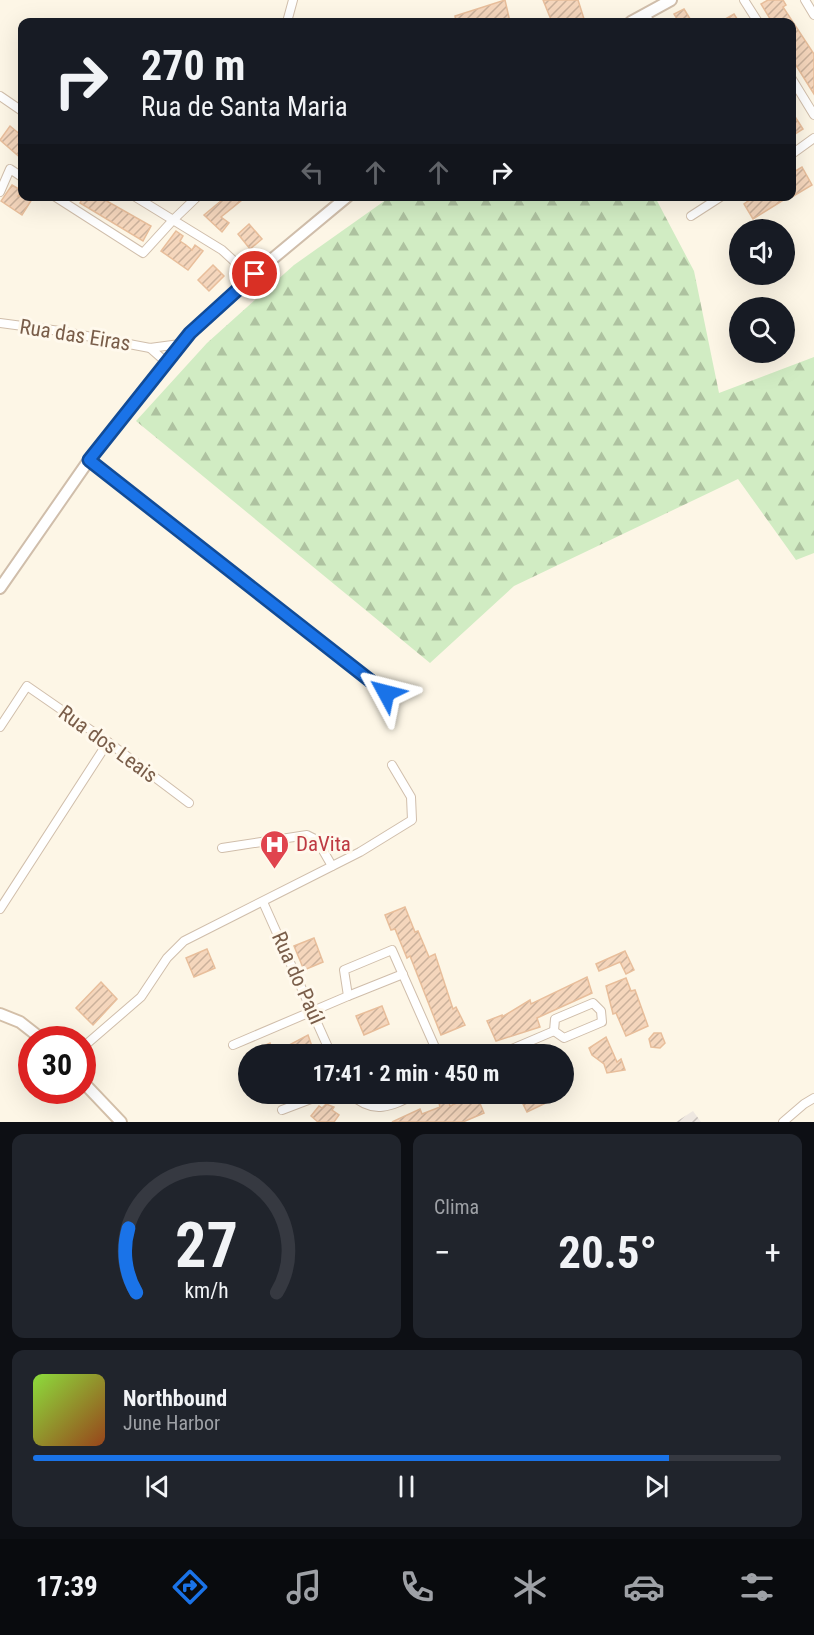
<!DOCTYPE html>
<html lang="pt">
<head>
<meta charset="utf-8">
<style>
	:root { --surface:#171b24; --page:#20242c; --text:#f1f3f6; --muted:#9ea1a6; --line:#363941; --accent:#1a73e8 }
	body { margin:0; font-family:"Roboto Condensed",sans-serif; background:var(--page); color:var(--text); height:100vh; display:flex; flex-direction:column; font-size:22px; white-space:nowrap }
	* { box-sizing:border-box; margin:0 }
	p { font-size:20px; color:var(--muted) }
	.icon { flex:none; width:33px; height:33px; fill:none; stroke:currentColor; stroke-width:2; stroke-linecap:round; stroke-linejoin:round }
	.map { position:relative; height:1122px; overflow:hidden }
	.side { display:flex; flex-direction:column; gap:12px; padding:12px; background:#0d0f14; flex:1 }
	.side>* { flex:none }
	.banner { position:absolute; left:18px; top:18px; width:778px; height:183px; border-radius:12px; box-shadow:0 6px 24px #0002; background:#171b24; color:var(--text); overflow:hidden }
	.fabs { position:absolute; left:729px; top:219px; display:grid; gap:12px }
	.fabs a { display:grid; place-items:center; width:66px; height:66px; border-radius:50%; background:var(--surface); box-shadow:0 6px 24px #0002; font-size:30px }
	.speed { position:absolute; left:18px; top:1026px; display:flex; gap:12px; font-size:30px; font-weight:700; text-align:center }
	.speed>* { display:grid; place-content:center; width:78px; height:78px; border-radius:50%; background:var(--surface); box-shadow:0 6px 24px #0002; line-height:1 }
	.speed .limit { border:9px solid #d22; background:#fff; color:#111 }
	.pin { position:absolute; display:grid; place-items:center; width:51px; height:51px; color:#fff; margin:-26px; border:3px solid #fff; border-radius:50%; box-shadow:0 2px 6px #0007 }
	.me { position:absolute; width:66px; margin:-33px; rotate:308deg; stroke-linejoin:round; filter:drop-shadow(0 0 4px #0008) }
	.turn { display:flex; align-items:center; gap:21px; height:126px; padding:0 24px; font-size:27px }
	.turn .icon { width:78px; height:78px; stroke-width:2.5 }
	.turn b { display:block; font-size:42px; line-height:51px }
	.lanes { display:flex; align-items:center; height:57px; padding:0 24px; background:#0003; justify-content:center; gap:30px; direction:ltr }
	.lanes .off { opacity:.35 }
	.big { font-size:45px; font-weight:700; line-height:1.1 }
	.side .widget { flex:1; display:flex; flex-direction:column; justify-content:center; gap:9px; min-width:0; padding:0 21px; border-radius:12px; background:var(--page) }
	.side .dial { align-items:center; gap:0 }
	.dial svg { height:156px; overflow:visible; fill:none; stroke:var(--line); stroke-width:7; stroke-linecap:round; text-anchor:middle }
	.dial text { fill:var(--text); stroke:none }
	.song { display:flex; align-items:center; gap:18px }
	.cover { width:72px; height:72px; border-radius:9px; background:linear-gradient(135deg,hsl(90 70% 55%),hsl(20 70% 35%)) }
	.played { height:6px; border-radius:3px; background:linear-gradient(90deg,var(--accent) 85%,var(--line) 85%) }
	.keys { display:flex; justify-content:space-around; direction:ltr }
	.heat { display:flex; justify-content:space-between; align-items:center; font-size:33px; direction:ltr }
	.side .tiles { flex:1; display:grid; gap:12px; grid-template-columns:1fr 1fr }
	.widget:last-child { grid-column:span 2 }
	.trip { position:absolute; left:238px; top:1044px; width:336px; height:60px; border-radius:30px; background:var(--surface); box-shadow:0 6px 24px #0002; font-weight:700; line-height:60px; text-align:center }
	.dock { display:flex; height:96px; justify-content:space-around; align-items:center; background:#090b0e; color:var(--muted) }
	.dock .icon { width:42px; height:42px }
	.dock .selected { color:var(--accent) }
	.dock b { font-size:27px; color:var(--text) }
	.map>svg:first-child { display:block }
</style>
</head>
<body>
<div class="map">
<svg width="814" height="1122" viewBox="0 0 814 1122">
	<defs>
		<pattern id="industrial-furrows" width="10" height="10" patternUnits="userSpaceOnUse" patternTransform="scale(1.5)"><rect width="10" height="10" fill="#eee7e0"/><path d="M-1 1l2-2M0 10L10 0M9 11l2-2" fill="none" stroke="#c6beb8"/></pattern>
		<pattern id="forest-firs" width="22" height="20" patternUnits="userSpaceOnUse" patternTransform="scale(1.5)"><rect width="22" height="20" fill="#d1ecc3"/><path d="M5 1l3.5 6h-7zM16 11l3.5 6h-7z" fill="#aec2a0"/></pattern>
		<pattern id="building-hatch" width="6" height="6" patternUnits="userSpaceOnUse" patternTransform="scale(1.5)"><rect width="6" height="6" fill="#f5d6bc"/><path d="M-1 1l2-2M0 6l6-6M5 7l2-2" fill="none" stroke="#cbb19b"/></pattern>
	</defs>
	<rect width="100%" height="100%" fill="#fdf6e6"/>
	<!-- industrial -->
	<path fill="url(#industrial-furrows)" d="M693 1111 701 1122H676Z"/>
	<!-- forest -->
	<path fill="url(#forest-firs)" d="M390 197H655L694 271 719 393 814 357V553L796 560 738 479 514 586 430 663 136 421 207 343 294 265Z"/>
	<!-- building -->
	<g fill="url(#building-hatch)" stroke="#e8be9b" stroke-width="1.5">
		<path d="M505 0 510 22H456L455 16Z"/>
		<path d="M543 0H578L585 22H552Z"/>
		<path d="M768 0H783L786 5 783 7 814 54V94L792 59V22H772L761 4Z"/>
		<path d="M684 9 692 22H679L674 14Z"/>
		<path d="M734 14 739 22H720Z"/>
		<path d="M792 112 803 129 792 136Z"/>
		<path d="M10 126 22 136V159L0 140Z"/>
		<path d="M802 167 812 185 792 197V173Z"/>
		<path d="M12 185 22 191 18 196H34L22 215 1 201Z"/>
		<path d="M84 196H98L151 226 143 241 80 203Z"/>
		<path d="M227 196H247L221 217 229 223 222 232 204 215Z"/>
		<path d="M755 196H790L753 219 744 204Z"/>
		<path d="M249 224 262 239 250 249 238 234Z"/>
		<path d="M176 231 183 236 180 241 186 245 192 250 195 245 203 251 188 270 161 251Z"/>
		<path d="M213 265 224 276 209 291 198 280Z"/>
		<path d="M405 907 415 932 418 931 429 957 435 954 453 1009 456 1007 465 1025 441 1035 410 956 407 958 395 929 391 930 385 915Z"/>
		<path d="M314 938 323 962 304 970 294 946Z"/>
		<path d="M207 949 215 968 194 977 186 958Z"/>
		<path d="M625 951 634 970 626 974 620 962 599 971 596 964Z"/>
		<path d="M587 977 592 993 537 1018 540 1027 496 1041 487 1021 502 1015V1017L530 1000 531 1004Z"/>
		<path d="M626 978 631 991 635 990 648 1026 626 1036 616 1013 613 1014 606 986Z"/>
		<path d="M101 982 117 999 93 1025 76 1008Z"/>
		<path d="M382 1006 389 1024 364 1035 356 1016Z"/>
		<path d="M654 1033H661L665 1043 660 1048 651 1047 649 1039Z"/>
		<path d="M308 1035 314 1052 293 1054 289 1045Z"/>
		<path d="M606 1037 617 1062 621 1059 625 1070 607 1073 604 1064 592 1055 589 1048Z"/>
		<path d="M270 1043 274 1054H246Z"/>
		<path d="M464 1094H476L484 1113 463 1122H392L420 1109 422 1114 440 1107 438 1099 447 1095 450 1106 466 1099Z"/>
		<path d="M542 1094 546 1103 527 1112 523 1104Z"/>
		<path d="M326 1104 334 1107 332 1110 339 1115 334 1122H318L311 1116 319 1106 322 1108Z"/>
	</g>
	<g fill="none" stroke-linecap="round" stroke-linejoin="round">
		<defs>
			<g id="minor">
				<path d="M744 0 758 22"/>
				<path d="M805 0 814 15"/>
				<path d="M645 15 650 22"/>
				<path d="M287 22 293 0"/>
				<path d="M792 79 814 115"/>
				<path d="M0 96 22 111"/>
				<path d="M792 154 814 138"/>
				<path d="M0 192 10 169 22 177"/>
				<path d="M54 196 143 253 174 219 198 196"/>
				<path d="M134 196 222 250 234 261 245 283"/>
				<path d="M691 216 722 196"/>
				<path d="M234 261 265 265"/>
				<path d="M0 323 60 331 150 348 180 344"/>
				<path d="M150 348 166 362"/>
				<path d="M89 460 386 693"/>
				<path d="M0 727 27 686 108 742 189 803"/>
				<path d="M222 848 307 835 317 840 332 866"/>
				<path d="M263 902 331 1054"/>
				<path d="M0 909 108 742"/>
				<path d="M348 996 403 974"/>
				<path d="M593 1003 601 1011 602 1022 564 1038 554 1031 555 1019Z"/>
				<path d="M233 1045 348 996 344 970 392 950 438 1054"/>
				<path d="M82 1048 141 997 167 958 184 941 360 852 412 820 411 797 392 765"/>
				<path d="M500 1054 554 1031"/>
				<path d="M351 1094C373 1116 392 1106 416 1094"/>
				<path d="M282 1110 324 1094"/>
				<path d="M783 1122 804 1104 814 1098"/>
			</g>
			<g id="tertiary">
				<path d="M631 22 671 0"/>
				<path d="M0 588 89 460 190 333 265 265 348 196"/>
			</g>
			<g id="secondary">
				<path d="M0 1014 20 1022 43 1040"/>
				<path d="M82 1081 121 1122"/>
			</g>
		</defs>
		<!-- minor casing -->
		<use href="#minor" stroke="#d0beab" stroke-width="10"/>
		<!-- tertiary casing -->
		<use href="#tertiary" stroke="#d0beab" stroke-width="14"/>
		<!-- secondary casing -->
		<use href="#secondary" stroke="#d3bfa8" stroke-width="14"/>
		<!-- minor -->
		<use href="#minor" stroke="#fff" stroke-width="8"/>
		<!-- tertiary -->
		<use href="#tertiary" stroke="#fff" stroke-width="10"/>
		<!-- secondary -->
		<use href="#secondary" stroke="#fff" stroke-width="10"/>
	</g>
	<g fill="none" stroke-linecap="round" stroke-linejoin="round">
		<defs>
			<path id="route" d="M255 274 190 333 89 460 386 693"/>
		</defs>
		<!-- route casing -->
		<use href="#route" stroke="#114b97" stroke-width="15"/>
		<!-- route -->
		<use href="#route" stroke="#1a73e8" stroke-width="10"/>
	</g>
	<!-- icons -->
	<defs>
		<symbol id="hospital-pin" viewBox="-11 -11 22 30"><path d="M0 17L-7.5 6A9.5 9.5 0 1 1 7.5 6Z" fill="#e0444e" stroke="#fff9ed"/><path d="M-5-5h3v3.5h4V-5h3V5h-3V1.5h-4V5h-3Z" fill="#fff"/></symbol>
	</defs>
	<g fill-rule="evenodd">
		<use href="#hospital-pin" x="258" y="828" width="33" height="45"/>
	</g>
	<g text-anchor="middle" dominant-baseline="central" stroke-width="6" stroke-linejoin="round" paint-order="stroke">
		<!-- street labels -->
		<g font-size="21" fill="#795d49" stroke="#fff9ed">
			<text transform="translate(75 335) rotate(9)">Rua das Eiras</text>
			<text transform="translate(108 744) rotate(36)">Rua dos Leais</text>
			<text transform="translate(298 978) rotate(66)">Rua do Paúl</text>
		</g>
		<!-- health labels -->
		<g font-size="21" fill="#be3a42" stroke="#fff9ed" text-anchor="start">
			<text x="296" y="844">DaVita</text>
		</g>
	</g>
</svg>
<div class="fabs">
<a><svg class="icon" aria-label="sound" viewBox="0 0 24 24"><path d="M4 9h4l5-4v14l-5-4H4zM17 9q2 3 0 6"/></svg></a>
<a><svg class="icon" aria-label="search" viewBox="0 0 24 24"><circle cx="10" cy="10" r="6"/><path d="M15 15l6 6"/></svg></a>
</div>
<div class="speed"><div class="limit">30</div></div>
<div class="pin" style="left:255px;top:274px;background:#d93025"><svg class="icon" aria-label="arrive" viewBox="0 0 24 24"><path d="M6 21V4h12l-3 4 3 4H6"/></svg></div>
<svg class="me" style="left:386px;top:693px" viewBox="-20 -20 40 40"><path d="M0-17L14 15 0 8-14 15z" fill="#1a73e8" stroke="#fff" stroke-width="4"/></svg>
<div class="trip">17:41 · 2 min · 450 m</div>
<div class="banner">
<div class="turn"><svg class="icon" aria-label="right" viewBox="0 0 24 24"><path d="M7 20v-9h11M14 6l5 5-5 5"/></svg><div><b>270 m</b>Rua de Santa Maria</div></div>
<div class="lanes"><svg class="icon off" aria-label="left" viewBox="0 0 24 24"><path d="M17 20v-9H6M10 6l-5 5 5 5"/></svg><svg class="icon off" aria-label="ahead" viewBox="0 0 24 24"><path d="M12 20V5M6 11l6-6 6 6"/></svg><svg class="icon off" aria-label="ahead" viewBox="0 0 24 24"><path d="M12 20V5M6 11l6-6 6 6"/></svg><svg class="icon" aria-label="right" viewBox="0 0 24 24"><path d="M7 20v-9h11M14 6l5 5-5 5"/></svg></div>
</div>
</div>
<section class="side">
<div class="tiles">
<div class="widget dial"><svg viewBox="0 0 100 80">
<path d="M14 69A42 42 0 1 1 86 69"/>
<path d="M14 69A42 42 0 0 1 10 36" stroke="#1a73e8"/>
<text x="50" y="56" font-size="32" font-weight="700">27</text>
<text x="50" y="72" font-size="11">km/h</text>
</svg></div>
<div class="widget"><p>Clima</p>
<div class="heat"><a>−</a><b class="big">20.5°</b><a>+</a></div>
</div>
<div class="widget">
<div class="song"><i class="cover"></i><div><b>Northbound</b><p>June Harbor</p></div></div>
<div class="played"></div>
<div class="keys"><svg class="icon" aria-label="previous" viewBox="0 0 24 24"><path d="M18 5L8 12l10 7zM5 5v14"/></svg><svg class="icon" aria-label="pause" viewBox="0 0 24 24"><path d="M8 5v14M16 5v14"/></svg><svg class="icon" aria-label="next" viewBox="0 0 24 24"><path d="M6 5l10 7-10 7zM19 5v14"/></svg></div>
</div>
</div>
</section>
<nav class="dock">
<b>17:39</b>
<svg class="icon selected" aria-label="directions" viewBox="0 0 24 24"><path d="M12 3l9 9-9 9-9-9zM9 14v-3h6M13 9l2 2-2 2"/></svg>
<svg class="icon" aria-label="music" viewBox="0 0 24 24"><path d="M9 18V5l10-2v13"/><circle cx="6" cy="18" r="3"/><circle cx="16" cy="16" r="3"/></svg>
<svg class="icon" aria-label="phone" viewBox="0 0 24 24"><path d="M5 4h4l2 5-3 2q2 4 5 5l2-3 5 2v4C11 20 4 13 5 4z"/></svg>
<svg class="icon" aria-label="climate" viewBox="0 0 24 24"><path d="M12 3v18M4 7l16 10M4 17L20 7"/></svg>
<svg class="icon" aria-label="car" viewBox="0 0 24 24"><path d="M5 17H2v-5l4-1 3-4h7l3 4 3 1v5h-3M9 17h6M6 11h13"/><circle cx="7" cy="17" r="2"/><circle cx="17" cy="17" r="2"/></svg>
<svg class="icon" aria-label="filters" viewBox="0 0 24 24"><path d="M4 7h16M4 17h16"/><circle cx="9" cy="7" r="2"/><circle cx="15" cy="17" r="2"/></svg>
</nav>
</body>
</html>
